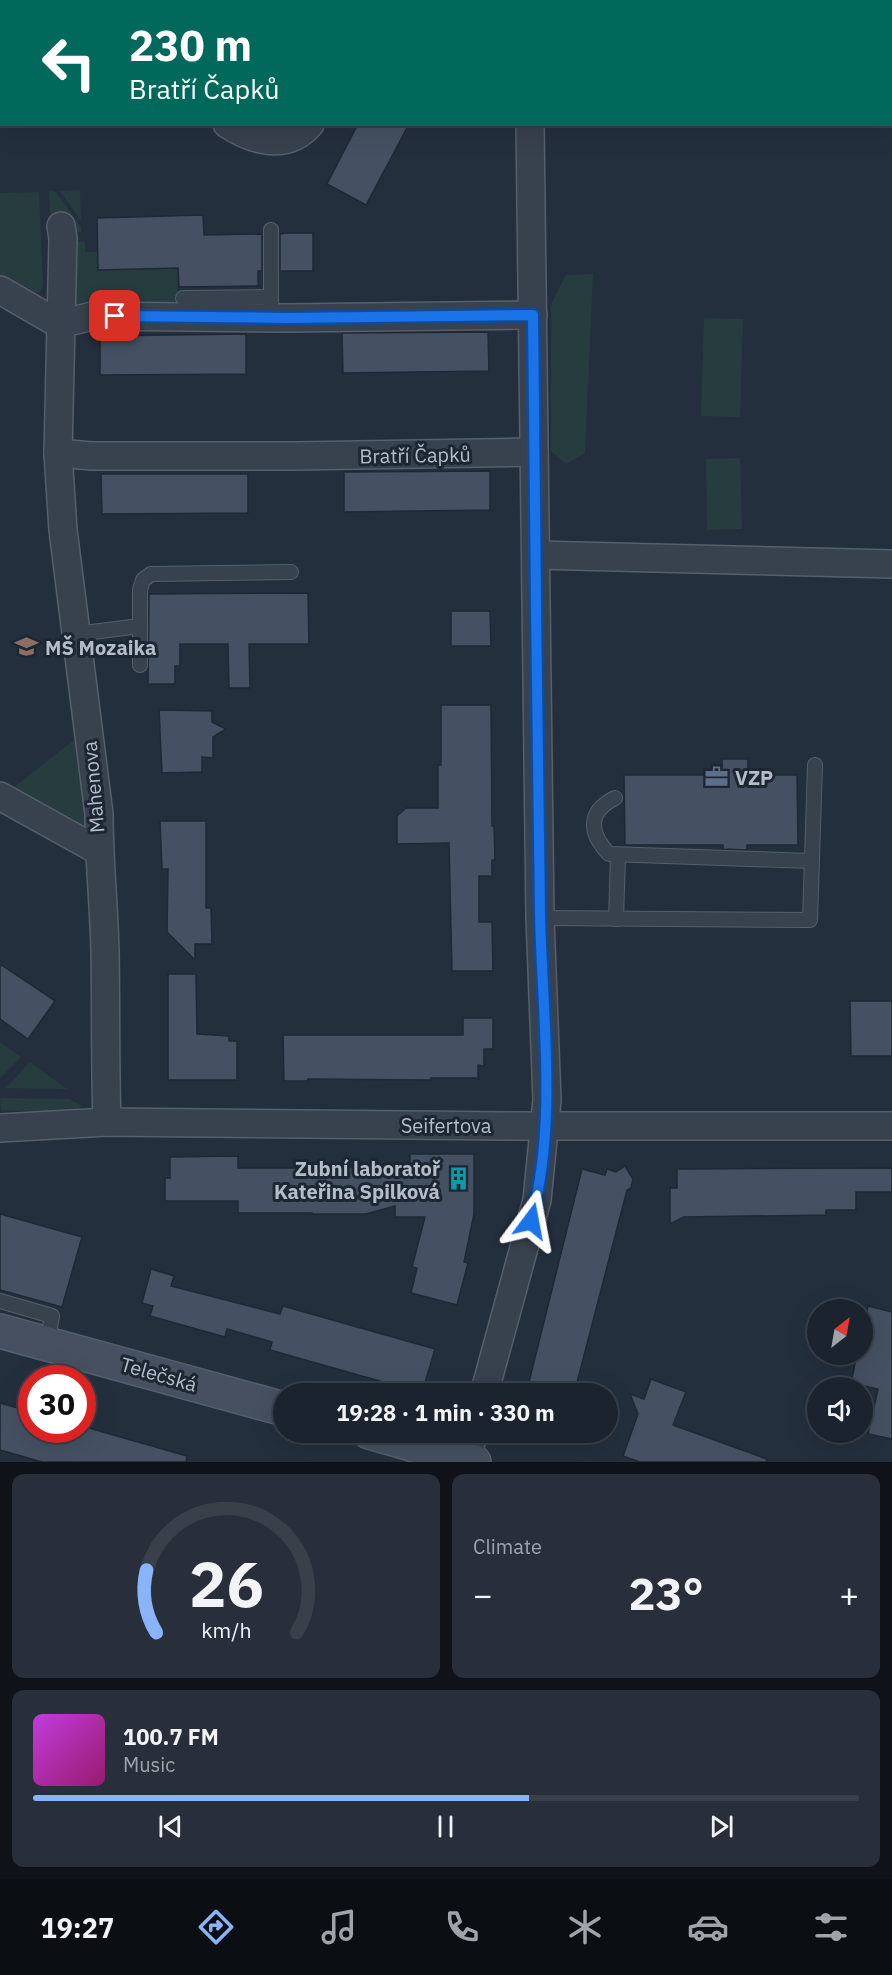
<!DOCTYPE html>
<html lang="en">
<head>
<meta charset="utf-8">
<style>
	:root { --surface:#1b232e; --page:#282f3a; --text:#f1f3f6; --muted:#a0a4aa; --line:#39404a; --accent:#8ab4f8 }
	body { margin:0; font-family:"IBM Plex Sans",sans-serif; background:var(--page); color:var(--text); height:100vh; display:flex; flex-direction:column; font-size:22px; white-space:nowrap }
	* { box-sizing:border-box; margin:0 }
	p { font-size:20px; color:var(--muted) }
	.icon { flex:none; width:33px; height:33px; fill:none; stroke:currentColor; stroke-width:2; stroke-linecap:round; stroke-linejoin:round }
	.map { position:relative; height:1462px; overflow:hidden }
	.details { display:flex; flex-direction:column; gap:12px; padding:12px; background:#0f1319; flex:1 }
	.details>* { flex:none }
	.hud { position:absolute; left:0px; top:0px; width:892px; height:126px; box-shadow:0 6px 24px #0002,0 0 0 2px var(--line); background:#00695c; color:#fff; overflow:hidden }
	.needle { width:39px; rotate:31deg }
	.fabs { position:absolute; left:807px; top:1299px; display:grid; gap:12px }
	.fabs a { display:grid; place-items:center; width:66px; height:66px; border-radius:50%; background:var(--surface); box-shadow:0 6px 24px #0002,0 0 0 2px var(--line); font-size:30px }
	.speed { position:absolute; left:18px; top:1365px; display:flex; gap:12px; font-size:30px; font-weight:700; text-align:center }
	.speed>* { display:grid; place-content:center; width:78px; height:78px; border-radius:50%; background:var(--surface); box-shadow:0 6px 24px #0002,0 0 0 2px var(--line); line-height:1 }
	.speed .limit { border:9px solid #d22; background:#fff; color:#111 }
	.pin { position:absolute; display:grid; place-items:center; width:51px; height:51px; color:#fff; margin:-26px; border-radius:12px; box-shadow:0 3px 9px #0006 }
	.me { position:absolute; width:66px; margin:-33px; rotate:13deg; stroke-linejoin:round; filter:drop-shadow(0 0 4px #0008) }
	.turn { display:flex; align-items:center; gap:21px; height:126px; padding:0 30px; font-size:27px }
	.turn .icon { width:78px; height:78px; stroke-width:2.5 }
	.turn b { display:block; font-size:42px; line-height:51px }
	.big { font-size:45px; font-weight:700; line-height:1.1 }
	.details .tile { flex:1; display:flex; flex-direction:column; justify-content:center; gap:9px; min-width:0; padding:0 21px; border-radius:12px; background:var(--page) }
	.details .dial { align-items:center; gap:0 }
	.dial svg { height:156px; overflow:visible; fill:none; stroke:var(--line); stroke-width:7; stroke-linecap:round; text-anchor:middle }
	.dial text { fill:var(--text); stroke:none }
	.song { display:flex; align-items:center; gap:18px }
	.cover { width:72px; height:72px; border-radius:9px; background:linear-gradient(135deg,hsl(290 70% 55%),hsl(320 70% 35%)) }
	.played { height:6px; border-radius:3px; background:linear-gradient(90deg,var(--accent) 60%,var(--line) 60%) }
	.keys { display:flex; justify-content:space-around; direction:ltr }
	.heat { display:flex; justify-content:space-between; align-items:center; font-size:33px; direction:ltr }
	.details .tiles { flex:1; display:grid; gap:12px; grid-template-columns:1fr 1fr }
	.tile:last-child { grid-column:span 2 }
	.trip { position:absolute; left:273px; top:1383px; width:345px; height:60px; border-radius:30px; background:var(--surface); box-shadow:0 6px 24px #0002,0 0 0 2px var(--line); font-weight:700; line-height:60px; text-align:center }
	.tabs { display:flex; height:96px; justify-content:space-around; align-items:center; background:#0b0e12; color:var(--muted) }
	.tabs .icon { width:42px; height:42px }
	.tabs .selected { color:var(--accent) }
	.tabs b { font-size:27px; color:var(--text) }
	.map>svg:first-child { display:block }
</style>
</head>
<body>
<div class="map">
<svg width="892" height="1462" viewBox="0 0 892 1462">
	<rect width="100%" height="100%" fill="#242f3e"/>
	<!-- green -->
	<g fill="#263c3f">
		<path d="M49 190 56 192 81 227V232H71L66 216 61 212 50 215Z"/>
		<path d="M80 190 81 221 60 191Z"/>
		<path d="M39 192 43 285 40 292 28 294 0 278V193Z"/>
		<path d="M73 241 85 242V252H98L178 268 177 310 69 306 76 289V270L70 268Z"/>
		<path d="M593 274 585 453 566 464 551 451V305L566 275Z"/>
		<path d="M704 318 743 319 740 417 701 416Z"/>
		<path d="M740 458 742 529 707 530 706 459Z"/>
		<path d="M48 508 88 824 76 827 8 792 74 740 55 590Z"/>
		<path d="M0 1042 21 1057 0 1078Z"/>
		<path d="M30 1062 67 1089 6 1088Z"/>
		<path d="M0 1098 69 1099 82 1106 73 1113 1 1110Z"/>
	</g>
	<!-- building -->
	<g fill="#455162" stroke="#1f2835" stroke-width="1.5">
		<path d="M358 124H409L366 205 327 184Z"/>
		<path d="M203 215 204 235 262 234V271H258V286L179 287 178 268 98 270 97 218Z"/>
		<path d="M286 233H313V271H280V234Z"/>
		<path d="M488 332 489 371 343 373 342 333Z"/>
		<path d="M246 334V374L100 375V336Z"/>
		<path d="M490 471V510L344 512V472Z"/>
		<path d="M101 474H248V513L102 514Z"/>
		<path d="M308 593 309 644H249L250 688H229L228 644H180V666H175V684H148L149 594Z"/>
		<path d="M451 611H490L491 646H451Z"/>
		<path d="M441 705H491L492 826H494L495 860H492V876H479V922H492L493 971H452L449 843 397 844V816L406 808H438V765H441Z"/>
		<path d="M159 710 212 711V722L226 729 213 737V758L202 757V772L162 773Z"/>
		<path d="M722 759H748V775H797L798 845H747V850L723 849V845H625L624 775H722Z"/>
		<path d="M160 821H206V908H211L212 944H195V960L167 932 168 869H162Z"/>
		<path d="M0 964 55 1001 28 1039 0 1019Z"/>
		<path d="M168 974H196L197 1034 229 1036V1041H237V1080H168Z"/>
		<path d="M850 1001H892V1056H851Z"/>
		<path d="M463 1018H493V1049H484V1066L478 1065V1078H431V1080L308 1079 307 1081H284L283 1035H463Z"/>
		<path d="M410 1154H474V1214L464 1262 468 1263 457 1305 411 1293 417 1268 412 1267 425 1217H395V1206L366 1214H312V1213H238V1201H165V1178H170V1157L238 1156V1168H312L410 1166Z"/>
		<path d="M625 1166 633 1179 631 1188 627 1190 574 1394H526L582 1169 605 1175 607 1169 616 1172Z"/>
		<path d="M892 1168V1192H856V1210H826V1215L684 1217 670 1224V1188H677V1169Z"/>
		<path d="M0 1214 82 1237 62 1307 0 1290Z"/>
		<path d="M151 1269 174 1276 171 1286 280 1314 283 1306 435 1349 422 1393 270 1350 272 1342 227 1329 225 1337 150 1316 153 1306 142 1303Z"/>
		<path d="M868 1306 892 1312V1439L868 1434 878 1389 851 1383 857 1354H862V1314H866Z"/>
		<path d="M651 1379 686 1392 673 1425 767 1459 766 1462H640L623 1456 638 1414 630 1394 644 1399Z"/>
		<path d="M0 1403 32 1412V1430H82V1426L187 1456 186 1462H42L0 1450Z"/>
	</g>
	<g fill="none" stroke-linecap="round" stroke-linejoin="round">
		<defs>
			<g id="lane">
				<path d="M183 298 271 297"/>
				<path d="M271 306V230"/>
				<path d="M76 634 140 626"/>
				<path d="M140 665V590L143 580 151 574 291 572"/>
				<path d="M615 798C587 812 589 833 609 854L811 861"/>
				<path d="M540 918 810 920 815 765"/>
				<path d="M616 919 618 856"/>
				<path d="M0 1301 52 1316 47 1344"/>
			</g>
			<g id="street">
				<path d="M99 0 100 2"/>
				<path d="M376 2 377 0"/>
				<path d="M582 2 583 0"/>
				<path d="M227 124C253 141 287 151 310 124"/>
				<path d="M61 226 63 239 58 453 63 530 99 814C99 860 104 906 105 952 106 1009 105 1065 107 1122"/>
				<path d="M0 290 59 324 93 316 289 318 533 315"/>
				<path d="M58 453 92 456H296L534 452"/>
				<path d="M536 555 892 564"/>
				<path d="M0 796 99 851"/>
				<path d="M0 1128 107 1122 514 1126H892"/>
				<path d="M484 1394 537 1200 547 1100 540 918 530 124"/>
				<path d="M466 1460 474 1432"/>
			</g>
			<g id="secondary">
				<path d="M0 1331 284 1409"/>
				<path d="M369 1432 474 1462"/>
			</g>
		</defs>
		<!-- lane casing -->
		<use href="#lane" stroke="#565f6c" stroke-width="16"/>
		<!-- street casing -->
		<use href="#street" stroke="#565f6c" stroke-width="30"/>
		<!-- secondary casing -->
		<use href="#secondary" stroke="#565f6c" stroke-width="36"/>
		<!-- lane -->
		<use href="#lane" stroke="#38414e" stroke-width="14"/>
		<!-- street -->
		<use href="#street" stroke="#38414e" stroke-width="27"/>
		<!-- secondary -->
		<use href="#secondary" stroke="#465061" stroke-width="33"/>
	</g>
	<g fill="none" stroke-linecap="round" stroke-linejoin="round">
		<defs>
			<path id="route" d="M115 316 289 318 533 315C534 514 538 714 540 913 542 1015 558 1121 531 1221"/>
		</defs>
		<!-- route casing -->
		<use href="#route" stroke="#114b97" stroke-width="15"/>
		<!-- route -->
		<use href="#route" stroke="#1a73e8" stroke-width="10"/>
	</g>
	<!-- icons -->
	<defs>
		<symbol id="school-bare" viewBox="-9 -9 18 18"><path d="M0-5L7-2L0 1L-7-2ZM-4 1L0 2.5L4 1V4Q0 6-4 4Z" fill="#8d6e63" stroke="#1d2633" stroke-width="2.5" paint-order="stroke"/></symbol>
		<symbol id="office-bare" viewBox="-9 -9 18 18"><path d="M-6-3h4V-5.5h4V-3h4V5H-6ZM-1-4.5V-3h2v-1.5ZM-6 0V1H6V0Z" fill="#5c6f8a" stroke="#1d2633" stroke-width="2.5" paint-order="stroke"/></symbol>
		<symbol id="building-bare" viewBox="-9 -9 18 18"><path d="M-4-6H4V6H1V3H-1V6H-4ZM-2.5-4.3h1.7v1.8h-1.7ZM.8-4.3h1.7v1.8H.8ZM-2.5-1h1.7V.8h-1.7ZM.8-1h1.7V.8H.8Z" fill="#0f9aa8" stroke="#1d2633" stroke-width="2.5" paint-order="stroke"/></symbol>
	</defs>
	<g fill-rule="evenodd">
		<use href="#school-bare" x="10" y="630" width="33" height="33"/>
		<use href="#office-bare" x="700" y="760" width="33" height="33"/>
		<use href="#building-bare" x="442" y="1162" width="33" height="33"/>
	</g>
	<g text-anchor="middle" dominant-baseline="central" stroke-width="6" stroke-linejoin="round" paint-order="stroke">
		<!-- street labels -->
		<g font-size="20" fill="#b4bcc9" stroke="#1d2633">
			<text transform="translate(415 455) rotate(-1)">Bratří Čapků</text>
			<text transform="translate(93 787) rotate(-95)">Mahenova</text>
			<text x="446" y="1125">Seifertova</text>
			<text transform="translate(159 1374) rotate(16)">Telečská</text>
		</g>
		<!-- poi labels -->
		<g font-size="20" font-weight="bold" fill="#b4bcc9" stroke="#1d2633" text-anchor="start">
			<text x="45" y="647">MŠ Mozaika</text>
			<text x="735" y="777">VZP</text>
			<text x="440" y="1168" text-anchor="end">Zubní laboratoř<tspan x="440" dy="23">Kateřina Spilková</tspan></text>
		</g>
	</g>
</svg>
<div class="fabs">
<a><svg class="needle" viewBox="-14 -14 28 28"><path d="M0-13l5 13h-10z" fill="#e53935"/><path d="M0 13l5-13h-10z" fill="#a0a4aa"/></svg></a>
<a><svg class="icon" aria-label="sound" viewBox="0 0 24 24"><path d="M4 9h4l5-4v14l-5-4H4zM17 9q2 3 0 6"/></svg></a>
</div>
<div class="speed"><div class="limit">30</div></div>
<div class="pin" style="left:115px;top:316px;background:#d93025"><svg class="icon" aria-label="arrive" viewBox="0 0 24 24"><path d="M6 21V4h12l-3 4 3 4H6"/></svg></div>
<svg class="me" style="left:531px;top:1221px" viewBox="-20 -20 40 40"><path d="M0-17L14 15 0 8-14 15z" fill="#1a73e8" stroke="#fff" stroke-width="4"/></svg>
<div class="trip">19:28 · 1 min · 330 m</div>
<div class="hud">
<div class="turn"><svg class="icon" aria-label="left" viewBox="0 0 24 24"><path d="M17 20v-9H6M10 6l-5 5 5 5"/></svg><div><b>230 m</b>Bratří Čapků</div></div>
</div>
</div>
<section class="details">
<div class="tiles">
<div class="tile dial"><svg viewBox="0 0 100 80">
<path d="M14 69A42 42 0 1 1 86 69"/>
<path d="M14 69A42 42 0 0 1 9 37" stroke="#8ab4f8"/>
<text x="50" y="56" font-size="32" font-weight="700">26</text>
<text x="50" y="72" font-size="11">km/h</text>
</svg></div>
<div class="tile"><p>Climate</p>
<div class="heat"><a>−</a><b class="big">23°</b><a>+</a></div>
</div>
<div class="tile">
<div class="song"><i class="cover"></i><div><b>100.7 FM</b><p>Music</p></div></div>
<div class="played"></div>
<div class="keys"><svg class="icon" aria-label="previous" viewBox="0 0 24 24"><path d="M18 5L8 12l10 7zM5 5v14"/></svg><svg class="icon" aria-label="pause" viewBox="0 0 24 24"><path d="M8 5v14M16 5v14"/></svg><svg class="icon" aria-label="next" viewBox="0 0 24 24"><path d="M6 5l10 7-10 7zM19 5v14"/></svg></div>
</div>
</div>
</section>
<nav class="tabs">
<b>19:27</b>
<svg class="icon selected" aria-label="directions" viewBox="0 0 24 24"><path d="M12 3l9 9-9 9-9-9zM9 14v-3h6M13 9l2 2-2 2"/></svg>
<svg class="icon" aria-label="music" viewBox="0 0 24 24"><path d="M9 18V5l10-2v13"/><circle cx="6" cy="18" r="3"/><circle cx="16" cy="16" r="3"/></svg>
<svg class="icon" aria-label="phone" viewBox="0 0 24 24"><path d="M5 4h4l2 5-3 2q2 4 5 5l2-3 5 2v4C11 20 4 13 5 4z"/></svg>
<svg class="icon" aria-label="climate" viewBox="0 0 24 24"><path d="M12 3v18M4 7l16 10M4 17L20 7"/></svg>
<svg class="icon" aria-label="car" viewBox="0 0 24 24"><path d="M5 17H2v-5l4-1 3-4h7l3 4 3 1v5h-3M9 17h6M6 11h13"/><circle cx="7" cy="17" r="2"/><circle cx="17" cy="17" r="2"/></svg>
<svg class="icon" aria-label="filters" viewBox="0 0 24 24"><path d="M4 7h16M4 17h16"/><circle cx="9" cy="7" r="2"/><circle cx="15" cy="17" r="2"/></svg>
</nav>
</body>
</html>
